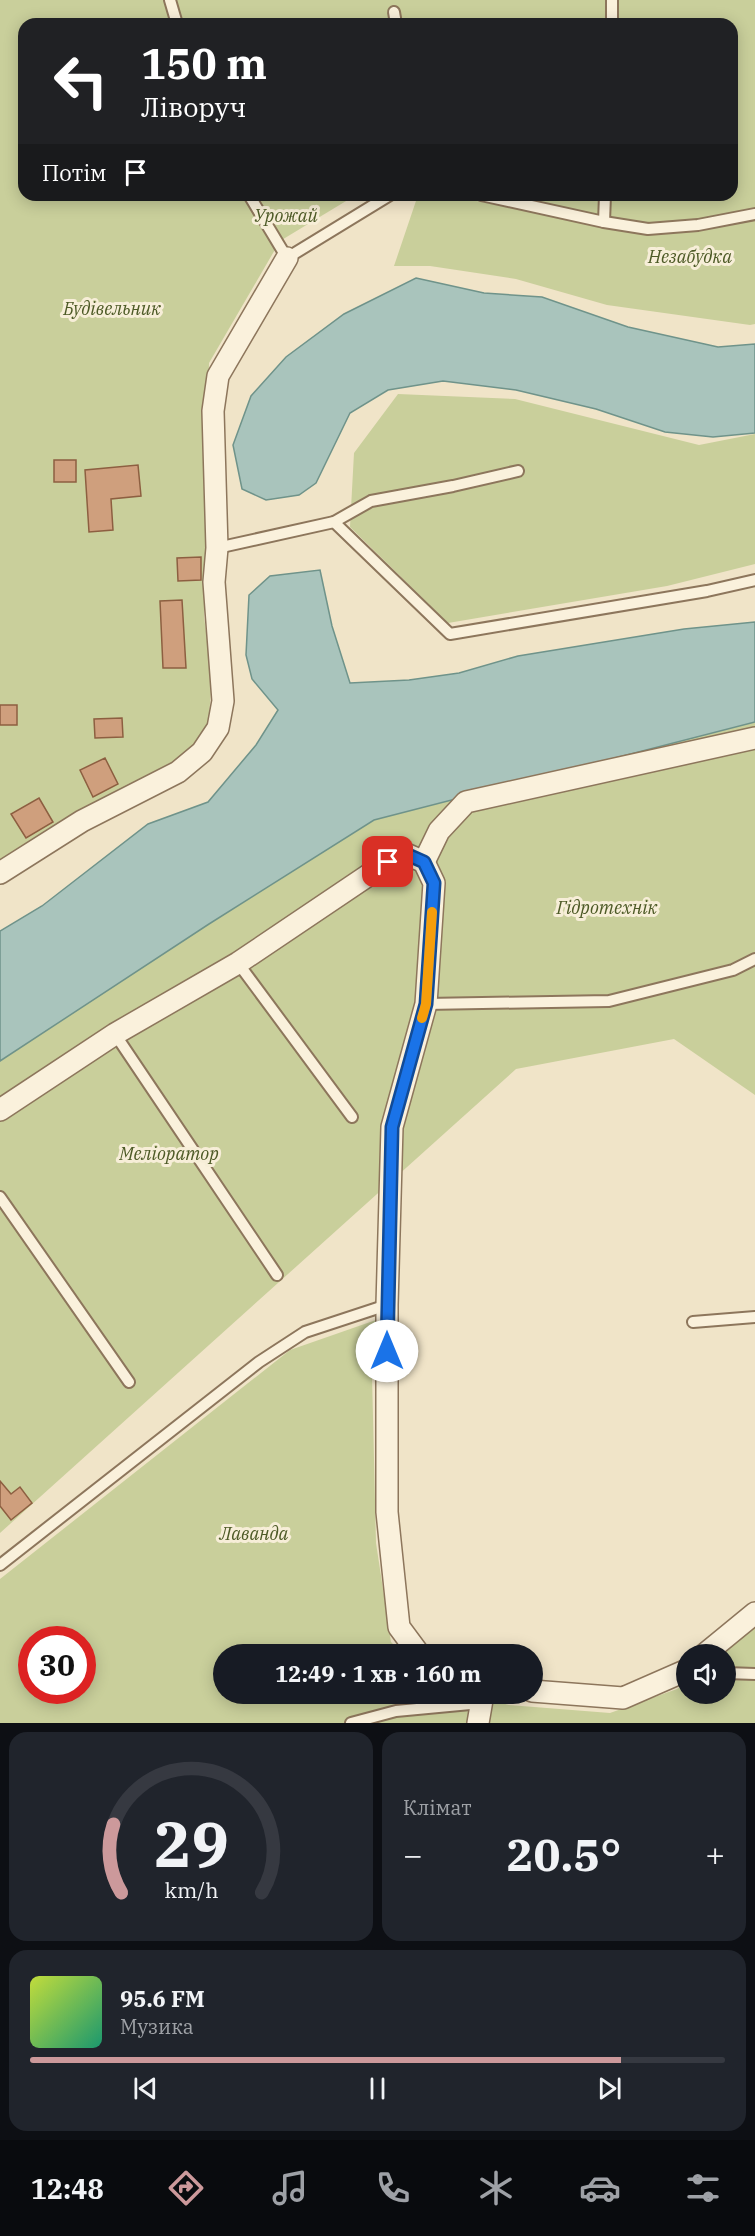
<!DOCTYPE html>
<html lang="uk">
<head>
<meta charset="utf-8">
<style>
	:root { --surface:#171b24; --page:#20242c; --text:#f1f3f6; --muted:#9ea1a6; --line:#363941; --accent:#cc999b }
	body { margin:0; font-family:"IBM Plex Serif",serif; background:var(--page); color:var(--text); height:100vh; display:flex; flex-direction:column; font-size:22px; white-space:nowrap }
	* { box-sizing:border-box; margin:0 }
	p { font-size:20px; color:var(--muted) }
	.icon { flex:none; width:33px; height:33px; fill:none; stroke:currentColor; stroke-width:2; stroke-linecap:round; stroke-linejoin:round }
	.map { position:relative; height:1723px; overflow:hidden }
	.drawer { display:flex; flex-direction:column; gap:9px; padding:9px; background:#0d0f14; flex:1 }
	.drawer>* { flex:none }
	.hud { position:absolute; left:18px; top:18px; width:720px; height:183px; border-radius:18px; box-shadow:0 3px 15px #0003; background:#202124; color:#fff; overflow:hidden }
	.fabs { position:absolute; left:676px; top:1644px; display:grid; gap:12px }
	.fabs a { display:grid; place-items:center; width:60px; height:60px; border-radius:50%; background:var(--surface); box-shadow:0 3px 15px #0003; font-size:30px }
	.speed { position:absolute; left:18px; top:1626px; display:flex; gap:12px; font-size:30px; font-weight:700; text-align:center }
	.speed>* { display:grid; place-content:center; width:78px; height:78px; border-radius:50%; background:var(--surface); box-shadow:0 3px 15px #0003; line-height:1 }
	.speed .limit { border:9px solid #d22; background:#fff; color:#111 }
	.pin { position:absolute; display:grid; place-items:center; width:51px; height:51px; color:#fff; margin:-26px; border-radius:12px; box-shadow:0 3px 9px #0006 }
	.me { position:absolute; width:66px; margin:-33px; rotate:0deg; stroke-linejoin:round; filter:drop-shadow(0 0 4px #0008) }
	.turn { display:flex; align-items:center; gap:21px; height:126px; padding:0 24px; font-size:27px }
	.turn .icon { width:78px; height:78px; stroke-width:2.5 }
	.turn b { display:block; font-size:42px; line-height:51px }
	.then { display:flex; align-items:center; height:57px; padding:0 24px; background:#0003; gap:12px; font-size:22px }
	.big { font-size:45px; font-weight:700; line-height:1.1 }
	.drawer .tile { flex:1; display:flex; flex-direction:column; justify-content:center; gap:9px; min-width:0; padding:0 21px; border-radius:18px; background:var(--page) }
	.drawer .dial { align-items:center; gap:0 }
	.dial svg { height:156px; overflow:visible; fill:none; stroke:var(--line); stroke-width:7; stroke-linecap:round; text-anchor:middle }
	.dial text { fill:var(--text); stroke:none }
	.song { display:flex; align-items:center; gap:18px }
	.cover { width:72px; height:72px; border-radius:9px; background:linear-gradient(135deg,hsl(70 70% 55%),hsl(160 70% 35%)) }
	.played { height:6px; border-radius:3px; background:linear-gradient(90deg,var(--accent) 85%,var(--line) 85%) }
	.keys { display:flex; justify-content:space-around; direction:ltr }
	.heat { display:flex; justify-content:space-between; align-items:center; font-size:33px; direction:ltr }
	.drawer .tiles { flex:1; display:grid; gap:9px; grid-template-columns:1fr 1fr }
	.tile:last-child { grid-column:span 2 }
	.trip { position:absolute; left:213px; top:1644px; width:330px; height:60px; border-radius:30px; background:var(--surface); box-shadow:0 3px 15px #0003; font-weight:700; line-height:60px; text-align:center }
	.tab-bar { display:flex; height:96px; justify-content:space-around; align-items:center; background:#090b0e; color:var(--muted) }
	.tab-bar .icon { width:42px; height:42px }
	.tab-bar .on { color:var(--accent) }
	.tab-bar b { font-size:27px; color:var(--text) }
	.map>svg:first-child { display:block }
</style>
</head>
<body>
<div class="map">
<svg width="755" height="1723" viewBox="0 0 755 1723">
	<rect width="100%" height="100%" fill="#f0e4c8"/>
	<!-- green -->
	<g fill="#c9cf9b" fill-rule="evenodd">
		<path d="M0 0H755V324L750 325 607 305 516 279 430 266H394L418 195H448L516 209 517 195H732V24H24V195H356L280 241 209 363 204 617 212 674 208 733 171 767 0 864Z"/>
		<path d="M398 394 515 399 699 445 755 434V564L667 586 448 623 350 527 354 453Z"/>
		<path d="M755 722V1095L674 1039 516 1069 0 1533V1061L209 924 374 820Z"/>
		<path d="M376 1320 372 1375 376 1543 391 1642 403 1654H224V1694H468L509 1705 610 1713 677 1689 687 1680V1694H726V1654H717L755 1623V1723H0V1579L290 1350ZM32 1640H82V1690H32Z"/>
	</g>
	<!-- water -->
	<g fill="#a9c4bc" stroke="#6f938a" stroke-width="1.5">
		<path d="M416 278 484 293 542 297 628 327 718 347 755 344V433L713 437 665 432 596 409 516 390 443 381 388 390 350 413 316 483 299 495 266 500 242 489 233 445 251 396 286 357 344 314Z"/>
		<path d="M320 570 332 626 350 683 409 680 459 673 518 656 684 629 755 622V722L374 820 209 924 0 1061V931L42 906 148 824 208 802 256 745 278 710 252 679 246 655 249 595 270 576Z"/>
	</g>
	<!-- building -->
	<g fill="#cf9f7d" stroke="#8d5f41" stroke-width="1.5">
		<rect x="54" y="460" width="22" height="22"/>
		<path d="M138 465 141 496 111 499 113 530 89 532 85 470Z"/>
		<path d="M201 557V580L178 581 177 558Z"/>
		<path d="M182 600 186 668H163L160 601Z"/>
		<rect x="0" y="705" width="17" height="20"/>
		<path d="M122 718 123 737 95 738 94 719Z"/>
		<path d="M105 758 118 784 93 797 80 770Z"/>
		<path d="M39 798 53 822 26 838 11 814Z"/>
		<path d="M0 1481 11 1494 20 1487 32 1503 11 1520 0 1506Z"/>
	</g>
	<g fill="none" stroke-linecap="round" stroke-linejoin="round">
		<defs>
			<g id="lane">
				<path d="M170 0 177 24"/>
				<path d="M394 12 396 24"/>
				<path d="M612 24V0"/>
				<path d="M249 195 287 258 390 195"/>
				<path d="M481 195 604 222 648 229 698 225 755 214"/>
				<path d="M604 222 605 195"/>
				<path d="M334 522 450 634 707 591 755 580"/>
				<path d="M217 548 334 522 371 501 453 486 518 471"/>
				<path d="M238 963 352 1117"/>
				<path d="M426 1004 609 1001 733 970 755 959"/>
				<path d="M115 1034 277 1275"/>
				<path d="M0 1197 129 1382"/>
				<path d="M693 1322 755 1317"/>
				<path d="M0 1565 259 1362 305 1332 387 1305"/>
				<path d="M726 1673 755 1674"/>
				<path d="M351 1723 396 1711 481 1703"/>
			</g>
			<g id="street">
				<path d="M424 862 439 831 466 802 755 738"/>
				<path d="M0 873 82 821 178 772 202 752 218 728 223 701 214 582 217 548 213 411 218 376 287 258"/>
				<path d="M0 1110 115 1034 238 963 388 862 406 854 424 862 434 883 426 1004 392 1127 387 1305V1512L399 1627 419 1654"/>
				<path d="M705 1654 755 1613"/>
				<path d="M532 1691 623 1698 687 1670"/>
				<path d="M478 1723 483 1694"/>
			</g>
		</defs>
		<!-- lane casing -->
		<use href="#lane" stroke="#8d765c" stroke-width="14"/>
		<!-- street casing -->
		<use href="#street" stroke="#8d765c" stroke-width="24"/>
		<!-- lane -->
		<use href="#lane" stroke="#faf1dc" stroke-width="10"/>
		<!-- street -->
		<use href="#street" stroke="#faf1dc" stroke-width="21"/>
	</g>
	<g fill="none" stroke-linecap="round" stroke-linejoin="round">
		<defs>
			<path id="route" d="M387 1351 392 1127 426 1004 434 883 424 862 406 854 388 862"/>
		</defs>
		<!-- route casing -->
		<use href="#route" stroke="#114b97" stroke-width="15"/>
		<!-- route -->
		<use href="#route" stroke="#1a73e8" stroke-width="10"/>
		<!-- slow -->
		<path stroke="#f59e0b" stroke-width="10" d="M422 1018 426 1004 432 912"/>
	</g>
	<g text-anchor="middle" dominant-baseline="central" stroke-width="6" stroke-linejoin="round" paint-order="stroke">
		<!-- park labels -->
		<g font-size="18" font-style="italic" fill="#4d5a26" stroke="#f7eed8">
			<text x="286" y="215">Урожай</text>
			<text x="690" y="256">Незабудка</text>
			<text x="112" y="308">Будівельник</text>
			<text x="607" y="907">Гідротехнік</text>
			<text x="169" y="1153">Меліоратор</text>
			<text x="254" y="1533">Лаванда</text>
		</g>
	</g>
</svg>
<div class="fabs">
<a><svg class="icon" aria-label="sound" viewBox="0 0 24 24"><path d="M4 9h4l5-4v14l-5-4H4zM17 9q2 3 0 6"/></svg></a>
</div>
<div class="speed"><div class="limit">30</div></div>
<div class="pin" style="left:388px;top:862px;background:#d93025"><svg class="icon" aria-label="arrive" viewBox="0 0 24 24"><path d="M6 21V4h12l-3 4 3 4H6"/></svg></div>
<svg class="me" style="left:387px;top:1351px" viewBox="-20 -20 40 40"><circle r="19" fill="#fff"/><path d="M0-13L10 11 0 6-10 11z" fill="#1a73e8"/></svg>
<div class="trip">12:49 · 1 хв · 160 m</div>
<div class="hud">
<div class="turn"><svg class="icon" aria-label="left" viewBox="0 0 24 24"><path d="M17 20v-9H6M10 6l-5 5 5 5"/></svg><div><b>150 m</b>Ліворуч</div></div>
<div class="then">Потім<svg class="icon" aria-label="arrive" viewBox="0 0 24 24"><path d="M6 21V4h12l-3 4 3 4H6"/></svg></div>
</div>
</div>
<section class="drawer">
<div class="tiles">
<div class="tile dial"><svg viewBox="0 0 100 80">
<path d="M14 69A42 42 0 1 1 86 69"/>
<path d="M14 69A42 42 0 0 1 10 34" stroke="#cc999b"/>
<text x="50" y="56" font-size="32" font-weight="700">29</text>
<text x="50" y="72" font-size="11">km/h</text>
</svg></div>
<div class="tile"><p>Клімат</p>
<div class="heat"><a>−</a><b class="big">20.5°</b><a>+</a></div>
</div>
<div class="tile">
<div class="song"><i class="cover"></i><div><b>95.6 FM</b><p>Музика</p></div></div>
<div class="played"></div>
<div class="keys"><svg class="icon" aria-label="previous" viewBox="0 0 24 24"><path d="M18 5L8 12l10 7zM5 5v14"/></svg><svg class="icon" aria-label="pause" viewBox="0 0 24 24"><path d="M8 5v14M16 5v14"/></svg><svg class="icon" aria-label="next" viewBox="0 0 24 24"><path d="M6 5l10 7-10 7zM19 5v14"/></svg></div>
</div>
</div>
</section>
<nav class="tab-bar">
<b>12:48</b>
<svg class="icon on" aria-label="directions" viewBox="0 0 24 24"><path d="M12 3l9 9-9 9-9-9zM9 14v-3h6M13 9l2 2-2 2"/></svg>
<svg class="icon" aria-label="music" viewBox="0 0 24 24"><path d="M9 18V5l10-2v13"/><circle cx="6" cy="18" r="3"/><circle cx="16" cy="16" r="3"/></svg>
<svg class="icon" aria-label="phone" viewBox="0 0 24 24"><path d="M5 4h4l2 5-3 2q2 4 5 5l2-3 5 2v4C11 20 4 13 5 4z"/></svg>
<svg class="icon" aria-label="climate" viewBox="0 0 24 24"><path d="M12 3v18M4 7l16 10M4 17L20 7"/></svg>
<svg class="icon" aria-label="car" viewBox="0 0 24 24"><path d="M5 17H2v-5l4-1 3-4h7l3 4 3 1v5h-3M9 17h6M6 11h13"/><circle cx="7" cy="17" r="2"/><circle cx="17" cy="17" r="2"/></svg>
<svg class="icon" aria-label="filters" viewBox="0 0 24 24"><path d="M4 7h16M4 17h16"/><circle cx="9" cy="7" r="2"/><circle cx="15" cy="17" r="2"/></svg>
</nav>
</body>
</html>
